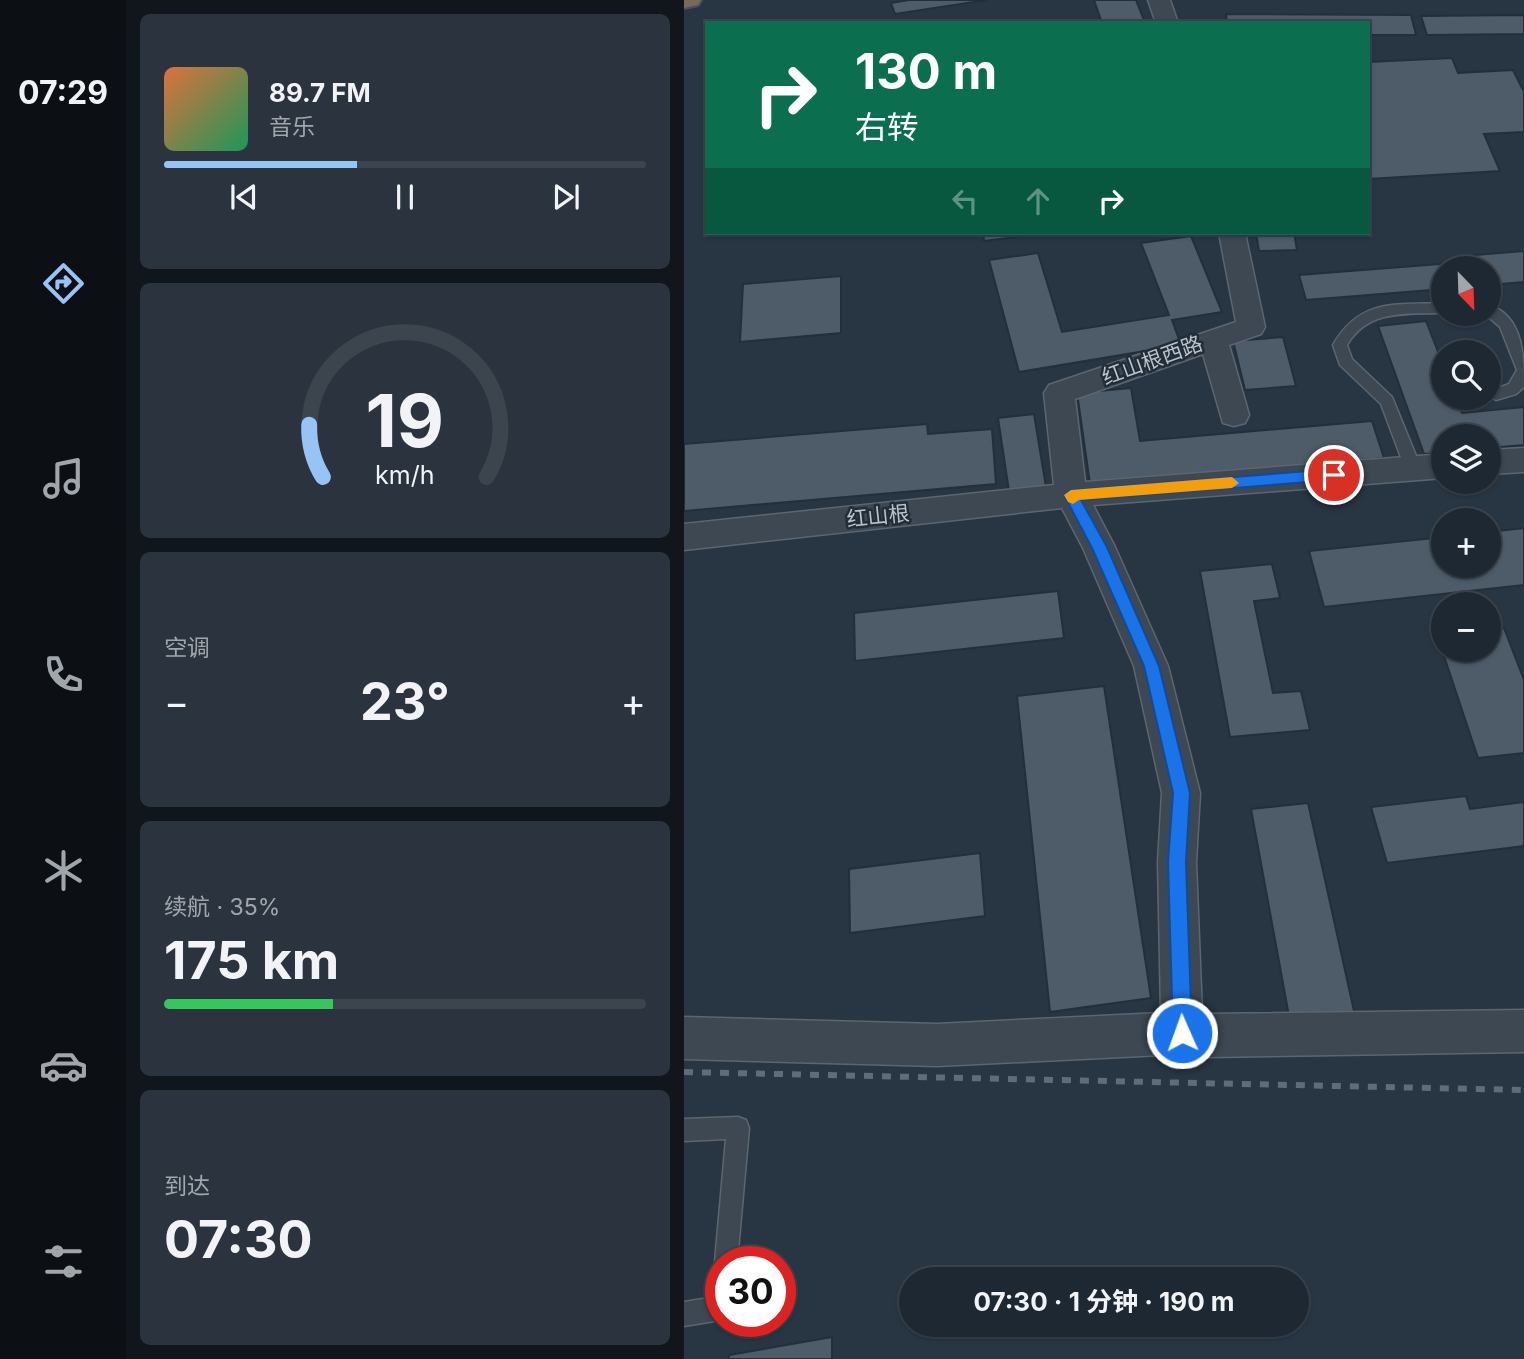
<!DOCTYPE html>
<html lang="zh">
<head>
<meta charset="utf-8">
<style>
	:root { --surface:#1e2832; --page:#2b343e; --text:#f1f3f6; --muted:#a1a6ac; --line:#3c444d; --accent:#96c4f5 }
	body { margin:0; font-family:Inter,"Noto Sans SC",sans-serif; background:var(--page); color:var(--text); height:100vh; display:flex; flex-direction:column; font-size:26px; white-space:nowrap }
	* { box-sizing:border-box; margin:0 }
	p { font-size:23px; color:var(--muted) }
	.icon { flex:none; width:38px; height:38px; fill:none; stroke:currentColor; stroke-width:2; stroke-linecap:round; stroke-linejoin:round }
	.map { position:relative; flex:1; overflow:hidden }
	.panel { display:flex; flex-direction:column; gap:14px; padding:14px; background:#10161c; width:558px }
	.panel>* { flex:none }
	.banner { position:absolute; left:21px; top:21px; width:665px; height:214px; border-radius:0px; box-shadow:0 2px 5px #0004,0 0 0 2px var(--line); background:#0b6e4f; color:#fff; overflow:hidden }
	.needle { width:46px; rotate:157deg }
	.buttons { position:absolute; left:747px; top:256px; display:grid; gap:14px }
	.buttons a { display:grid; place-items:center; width:70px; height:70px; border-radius:50%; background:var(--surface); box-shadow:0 2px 5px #0004,0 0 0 2px var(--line); font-size:35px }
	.speed { position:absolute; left:21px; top:1246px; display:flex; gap:14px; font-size:35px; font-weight:700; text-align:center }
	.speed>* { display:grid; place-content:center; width:91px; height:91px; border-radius:50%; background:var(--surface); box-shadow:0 2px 5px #0004,0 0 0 2px var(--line); line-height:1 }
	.speed .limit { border:10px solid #d22; background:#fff; color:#111 }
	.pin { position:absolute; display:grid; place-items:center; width:60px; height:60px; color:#fff; margin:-30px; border:4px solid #fff; border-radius:50%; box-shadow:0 2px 7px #0007 }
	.me { position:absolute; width:77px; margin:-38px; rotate:358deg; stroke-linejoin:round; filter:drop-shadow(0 0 5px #0008) }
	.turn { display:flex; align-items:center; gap:24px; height:147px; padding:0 35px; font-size:32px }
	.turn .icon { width:91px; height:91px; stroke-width:2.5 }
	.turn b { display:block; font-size:49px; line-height:60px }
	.lanes { display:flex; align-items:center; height:66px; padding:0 35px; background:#0003; justify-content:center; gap:35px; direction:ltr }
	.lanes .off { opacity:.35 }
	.big { font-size:52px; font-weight:700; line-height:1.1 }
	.panel .widget { flex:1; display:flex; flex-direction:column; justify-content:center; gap:10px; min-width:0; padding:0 24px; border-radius:10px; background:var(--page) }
	.panel .dial { align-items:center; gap:0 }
	.dial svg { height:182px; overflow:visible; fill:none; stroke:var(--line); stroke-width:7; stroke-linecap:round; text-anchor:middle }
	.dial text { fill:var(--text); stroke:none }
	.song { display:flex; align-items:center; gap:21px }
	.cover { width:84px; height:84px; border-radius:10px; background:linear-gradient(135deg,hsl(20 70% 55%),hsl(150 70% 35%)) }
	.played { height:7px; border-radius:4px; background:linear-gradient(90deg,var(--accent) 40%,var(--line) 40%) }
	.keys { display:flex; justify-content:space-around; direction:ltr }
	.heat { display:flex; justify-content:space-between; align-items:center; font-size:38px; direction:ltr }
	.charge { height:10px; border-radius:5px; background:linear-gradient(90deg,#34c759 35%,var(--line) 0) }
	.trip { position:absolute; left:215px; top:1267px; width:410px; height:70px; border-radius:35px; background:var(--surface); box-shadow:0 2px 5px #0004,0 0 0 2px var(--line); font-weight:700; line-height:70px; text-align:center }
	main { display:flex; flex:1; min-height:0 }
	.dock { display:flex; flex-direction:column; width:126px; justify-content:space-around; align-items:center; background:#0c1014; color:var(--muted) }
	.dock .icon { width:49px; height:49px }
	.dock .selected { color:var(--accent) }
	.dock b { font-size:32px; color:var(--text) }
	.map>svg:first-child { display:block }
</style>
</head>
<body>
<main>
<nav class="dock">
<b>07:29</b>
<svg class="icon selected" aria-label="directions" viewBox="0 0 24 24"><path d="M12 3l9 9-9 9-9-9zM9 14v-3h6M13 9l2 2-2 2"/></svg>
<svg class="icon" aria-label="music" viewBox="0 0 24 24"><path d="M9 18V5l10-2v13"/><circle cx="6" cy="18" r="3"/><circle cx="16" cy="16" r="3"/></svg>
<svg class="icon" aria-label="phone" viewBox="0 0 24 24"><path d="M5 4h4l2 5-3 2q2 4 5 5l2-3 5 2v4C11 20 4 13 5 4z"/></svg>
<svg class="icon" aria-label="climate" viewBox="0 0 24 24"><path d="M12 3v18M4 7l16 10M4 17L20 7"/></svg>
<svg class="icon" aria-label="car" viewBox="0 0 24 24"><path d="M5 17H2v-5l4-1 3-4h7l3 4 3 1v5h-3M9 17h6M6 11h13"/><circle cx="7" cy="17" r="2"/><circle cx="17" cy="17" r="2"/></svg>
<svg class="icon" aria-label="filters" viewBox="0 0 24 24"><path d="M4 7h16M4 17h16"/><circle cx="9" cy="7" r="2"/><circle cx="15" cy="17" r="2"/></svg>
</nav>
<section class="panel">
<div class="widget">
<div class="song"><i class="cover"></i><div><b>89.7 FM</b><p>音乐</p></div></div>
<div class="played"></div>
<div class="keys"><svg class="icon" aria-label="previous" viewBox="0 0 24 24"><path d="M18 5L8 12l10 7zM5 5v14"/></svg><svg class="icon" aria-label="pause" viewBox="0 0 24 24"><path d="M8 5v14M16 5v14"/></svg><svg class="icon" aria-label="next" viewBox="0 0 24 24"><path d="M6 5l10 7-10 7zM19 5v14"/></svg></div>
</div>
<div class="widget dial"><svg viewBox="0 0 100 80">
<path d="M14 69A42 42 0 1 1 86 69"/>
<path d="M14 69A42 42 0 0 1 8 46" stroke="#96c4f5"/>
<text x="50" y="56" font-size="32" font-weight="700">19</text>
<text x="50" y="72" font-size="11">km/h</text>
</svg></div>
<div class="widget"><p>空调</p>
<div class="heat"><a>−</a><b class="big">23°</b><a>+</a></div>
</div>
<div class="widget"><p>续航 · 35%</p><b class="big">175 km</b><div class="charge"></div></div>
<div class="widget"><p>到达</p><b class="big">07:30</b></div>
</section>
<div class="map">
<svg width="840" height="1359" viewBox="0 0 840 1359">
	<rect width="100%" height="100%" fill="#283643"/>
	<!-- building -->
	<g fill="#4d5c68" stroke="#232f3a" stroke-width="2">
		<path d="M225 0H303L211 14 207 3Z"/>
		<path d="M410 0H452L461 23H418Z"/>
		<path d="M542 14 727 15 732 35H684V23H543Z"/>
		<path d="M840 15V34L743 35 737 16Z"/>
		<path d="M768 58 774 73 829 70 840 92V132L800 134 816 171 684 179V62Z"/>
		<path d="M299 233H365L300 241Z"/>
		<path d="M572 233H610L613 250 575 251Z"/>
		<path d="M507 236 538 312 488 320 497 345 335 372 305 260 354 253 378 332 485 315 457 243Z"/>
		<path d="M840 251V282L805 285V268H797L791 255Z"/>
		<path d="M794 261 797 268H760V289L622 300 615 275Z"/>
		<path d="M157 276V333L56 342 59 284Z"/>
		<path d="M742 321 760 367V397H771L778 413 840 407V445L805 448V436H760V452L740 454 694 326Z"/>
		<path d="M599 337 612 386 561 390 549 341Z"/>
		<path d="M447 388 456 441 688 421 700 458 406 484 393 393Z"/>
		<path d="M350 414 363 493 326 498 314 418Z"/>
		<path d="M243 424 244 434 308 429 312 484 0 511V444Z"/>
		<path d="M840 528V585L640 607 625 551 760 537V565H805V532Z"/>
		<path d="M588 564 596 598 570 601 589 693 617 691 626 730 546 737 516 571Z"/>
		<path d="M374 591 380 638 171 661 170 613Z"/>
		<path d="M820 628 840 680V753L794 758 753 635H760V649H805V630Z"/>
		<path d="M420 686 467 998 366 1012 333 696Z"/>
		<path d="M782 796 786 809 840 802V846L703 863 687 807Z"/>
		<path d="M624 803 672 1020 607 1027 567 809Z"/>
		<path d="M296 853 301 916 166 933 165 869Z"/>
		<path d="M148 1337V1359H45V1355Z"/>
	</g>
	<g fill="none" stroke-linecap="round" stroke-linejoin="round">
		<defs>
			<g id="lane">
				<path d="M760 303V313C723 314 684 309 663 345L668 359 708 397 737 468 729 474 721 468 697 404 656 365 649 345C676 298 711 305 760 303Z"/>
				<path d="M805 305C840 316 840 358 840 387L832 394 812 400 805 396 807 391 825 384 833 370 816 327 800 313H805Z"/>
				<path d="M54 1117 62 1120 65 1128 53 1262H37V1271L31 1262 42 1139 0 1141V1119Z"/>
				<path d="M37 1296V1320L0 1326V1302Z"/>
			</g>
			<g id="street">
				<path d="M464 0H486L494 23H472Z"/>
				<path d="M535 233H561L581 327 577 334 545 345 565 415 561 423 550 426 539 423 519 354 391 399 401 482 760 454V478L409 505 431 547 484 666 516 793 512 862 518 1014 840 1010V1052L524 1057 498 1054 253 1066 0 1059V1017L253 1024 477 1013 474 862 478 793 450 666 399 548 378 508 0 550V524L370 485 360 393 365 385 552 322Z"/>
				<path d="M840 448V472L805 474V450Z"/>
			</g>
			<path id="highway" d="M0 0H17L14 5 0 8Z"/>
		</defs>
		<!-- lane casing -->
		<use href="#lane" stroke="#5b6670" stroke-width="3"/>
		<!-- street casing -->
		<use href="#street" stroke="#5b6670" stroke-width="3"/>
		<!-- highway casing -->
		<use href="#highway" stroke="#47535d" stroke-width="4"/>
		<!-- lane -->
		<use href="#lane" fill="#3d4852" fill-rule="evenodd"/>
		<!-- street -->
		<use href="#street" fill="#3d4852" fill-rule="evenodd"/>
		<!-- highway -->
		<use href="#highway" fill="#78695a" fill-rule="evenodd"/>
		<!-- rail -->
		<path stroke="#5f6c79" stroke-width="6" stroke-dasharray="9 9" stroke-linecap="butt" d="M0 1072 840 1090"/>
	</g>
	<!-- route -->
	<path fill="#1a73e8" stroke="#114b97" stroke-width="2" d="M650 469 657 475 650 480 397 500 423 547 475 666 506 793 502 862 508 1033 505 1040 498 1043 492 1040 489 1033 484 862 489 793 460 666 408 548 380 495 387 490Z"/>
	<!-- slow -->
	<path fill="#f59e0b" d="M548 477 555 483 548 488 395 500 389 504 384 502 380 495 387 490Z"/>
	<g text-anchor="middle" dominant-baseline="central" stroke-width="5" stroke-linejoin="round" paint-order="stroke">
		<!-- street labels -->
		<g font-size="21" fill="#bac3cc" stroke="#212d38">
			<text transform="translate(468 360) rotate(-20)">红山根西路</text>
			<text transform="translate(194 516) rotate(-6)">红山根</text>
		</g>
	</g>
</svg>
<div class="buttons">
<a><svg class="needle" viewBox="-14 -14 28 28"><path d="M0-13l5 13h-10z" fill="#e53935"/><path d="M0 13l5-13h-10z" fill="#a1a6ac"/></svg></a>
<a><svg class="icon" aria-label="search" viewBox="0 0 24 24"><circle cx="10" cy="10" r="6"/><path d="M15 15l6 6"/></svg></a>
<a><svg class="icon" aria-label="layers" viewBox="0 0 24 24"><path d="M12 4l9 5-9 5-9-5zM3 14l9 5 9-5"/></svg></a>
<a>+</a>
<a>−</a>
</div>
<div class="speed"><div class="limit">30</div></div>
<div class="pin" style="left:650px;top:475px;background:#d93025"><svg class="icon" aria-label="arrive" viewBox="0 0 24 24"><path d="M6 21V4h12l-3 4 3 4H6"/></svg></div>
<svg class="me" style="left:498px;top:1033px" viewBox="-20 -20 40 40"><circle r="17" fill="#1a73e8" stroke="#fff" stroke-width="3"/><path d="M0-11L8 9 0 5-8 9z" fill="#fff"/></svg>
<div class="trip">07:30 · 1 分钟 · 190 m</div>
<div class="banner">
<div class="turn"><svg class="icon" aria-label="right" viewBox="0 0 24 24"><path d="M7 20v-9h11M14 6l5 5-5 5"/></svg><div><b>130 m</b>右转</div></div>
<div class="lanes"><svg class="icon off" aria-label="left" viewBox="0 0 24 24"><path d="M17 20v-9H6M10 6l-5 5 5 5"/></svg><svg class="icon off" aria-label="ahead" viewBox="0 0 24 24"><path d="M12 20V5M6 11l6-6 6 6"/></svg><svg class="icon" aria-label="right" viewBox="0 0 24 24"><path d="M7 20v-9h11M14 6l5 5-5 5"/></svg></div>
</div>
</div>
</main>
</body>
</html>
